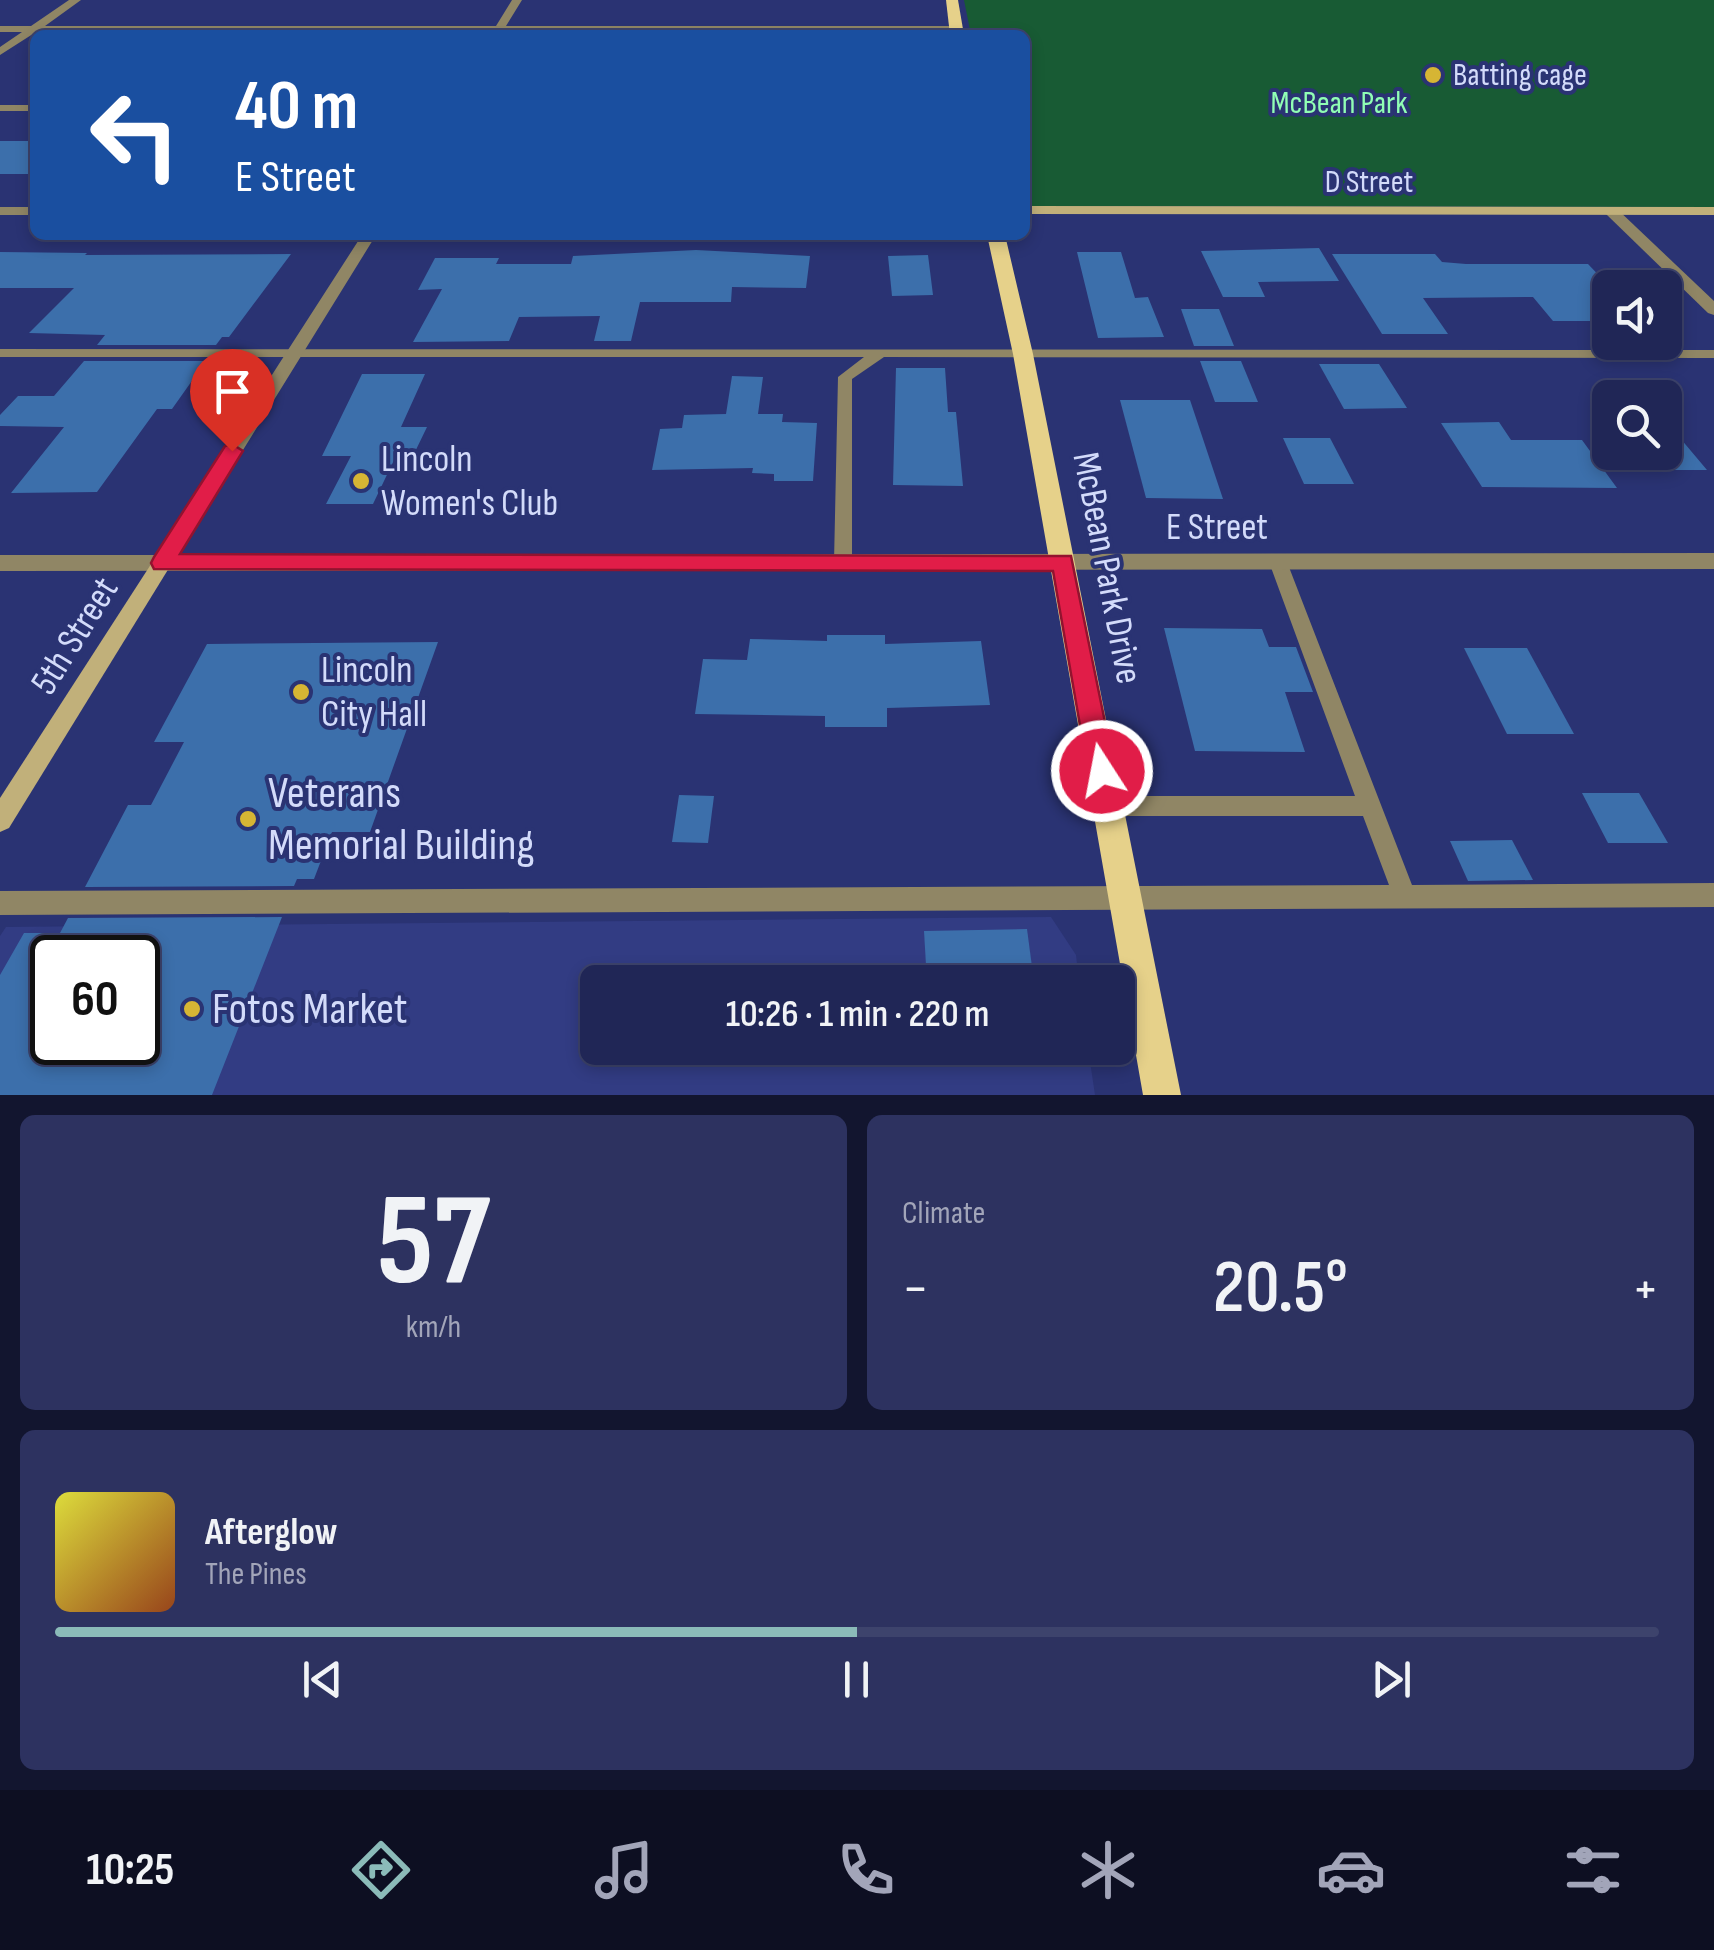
<!DOCTYPE html>
<html lang="en">
<head>
<meta charset="utf-8">
<style>
	:root { --surface:#202656; --page:#2d3260; --text:#f1f3f6; --muted:#a2a5b9; --line:#3d436c; --accent:#8bbbb9 }
	body { margin:0; font-family:"Sofia Sans Condensed",sans-serif; background:var(--page); color:var(--text); height:100vh; display:flex; flex-direction:column; font-size:38px; white-space:nowrap }
	* { box-sizing:border-box; margin:0 }
	p { font-size:32px; color:var(--muted) }
	.icon { flex:none; width:55px; height:55px; fill:none; stroke:currentColor; stroke-width:2; stroke-linecap:round; stroke-linejoin:round }
	.map { position:relative; height:1095px; overflow:hidden }
	.side { display:flex; flex-direction:column; gap:20px; padding:20px; background:#12152f; flex:1 }
	.side>* { flex:none }
	.banner { position:absolute; left:30px; top:30px; width:1000px; height:210px; border-radius:15px; box-shadow:0 5px 15px #0003,0 0 0 2px var(--line); background:#1a4fa0; color:#fff; overflow:hidden }
	.fabs { position:absolute; left:1592px; top:270px; display:grid; gap:20px }
	.fabs a { display:grid; place-items:center; width:90px; height:90px; border-radius:15px; background:var(--surface); box-shadow:0 5px 15px #0003,0 0 0 2px var(--line); font-size:50px }
	.speed { position:absolute; left:30px; top:935px; display:flex; gap:20px; font-size:50px; font-weight:700; text-align:center }
	.speed>* { display:grid; place-content:center; width:130px; height:130px; border-radius:50%; background:var(--surface); box-shadow:0 5px 15px #0003,0 0 0 2px var(--line); line-height:1 }
	.speed .limit { border:5px solid #111; border-radius:15px; background:#fff; color:#111 }
	.pin { position:absolute; display:grid; place-items:center; width:85px; height:85px; color:#fff; margin:-102px -42px; border-radius:50% 50% 50% 0; rotate:-45deg; box-shadow:0 0 10px #0007 }
	.pin .icon { rotate:45deg }
	.me { position:absolute; width:110px; margin:-55px; rotate:349deg; stroke-linejoin:round; filter:drop-shadow(0 0 8px #0008) }
	.turn { display:flex; align-items:center; gap:35px; height:210px; padding:0 40px; font-size:45px }
	.turn .icon { width:130px; height:130px; stroke-width:2.5 }
	.turn b { display:block; font-size:70px; line-height:85px }
	.big { font-size:75px; font-weight:600; line-height:1.1 }
	.side .widget { flex:1; display:flex; flex-direction:column; justify-content:center; gap:15px; min-width:0; padding:0 35px; border-radius:15px; background:var(--page) }
	.side .dial { align-items:center; gap:0 }
	.dial b { font-size:130px; line-height:1 }
	.song { display:flex; align-items:center; gap:30px }
	.cover { width:120px; height:120px; border-radius:15px; background:linear-gradient(135deg,hsl(60 70% 55%),hsl(20 70% 35%)) }
	.played { height:10px; border-radius:5px; background:linear-gradient(90deg,var(--accent) 50%,var(--line) 50%) }
	.keys { display:flex; justify-content:space-around; direction:ltr }
	.heat { display:flex; justify-content:space-between; align-items:center; font-size:55px; direction:ltr }
	.side .tiles { flex:1; display:grid; gap:20px; grid-template-columns:1fr 1fr }
	.widget:last-child { grid-column:span 2 }
	.trip { position:absolute; left:580px; top:965px; width:555px; height:100px; border-radius:15px; background:var(--surface); box-shadow:0 5px 15px #0003,0 0 0 2px var(--line); font-weight:600; line-height:100px; text-align:center }
	.dock { display:flex; height:160px; justify-content:space-around; align-items:center; background:#0d0f22; color:var(--muted) }
	.dock .icon { width:70px; height:70px }
	.dock .current { color:var(--accent) }
	.dock b { font-size:45px; color:var(--text) }
	.map>svg:first-child { display:block }
</style>
</head>
<body>
<div class="map">
<svg width="1714" height="1095" viewBox="0 0 1714 1095">
	<rect width="100%" height="100%" fill="#2a3373"/>
	<!-- built -->
	<path fill="#323c83" fill-rule="evenodd" d="M1051 917 1076 955 1079 982H598V1048H1088L1095 1095H0V936L6 927ZM52 958H138V1042H52Z"/>
	<!-- green -->
	<path fill="#185b34" d="M964 0H1714V207L1025 206V35H971Z"/>
	<!-- building -->
	<g fill="#3c6fab" fill-rule="evenodd">
		<rect x="0" y="141" width="35" height="33"/>
		<path d="M1319 248 1339 281 1258 282 1265 297H1223L1201 251Z"/>
		<path d="M696 250 810 256 806 288 732 287 731 302H640L631 341H594L600 316 519 317 509 341 413 342 442 289 418 290 435 258H499L496 264H571L573 256Z"/>
		<path d="M0 252 87 253 85 255 291 254 229 337H222L216 345H97L105 335 29 333 74 288H0Z"/>
		<path d="M1077 252H1121L1135 298 1148 297 1164 337 1098 338Z"/>
		<path d="M1332 254H1435L1442 262 1466 264H1588L1610 287V321H1553L1533 297 1423 298 1448 334H1382Z"/>
		<path d="M928 255 933 295 892 296 888 256Z"/>
		<path d="M1181 309H1219L1234 346H1194Z"/>
		<path d="M84 361H206L172 409H157L97 492 11 493 64 427 0 426V415L18 396H54Z"/>
		<path d="M1200 361H1241L1258 402H1215Z"/>
		<path d="M1319 364H1379L1407 408 1344 409Z"/>
		<path d="M896 368H945L948 412H956L963 486 893 485Z"/>
		<path d="M362 374H425L401 427H427L412 458H395L373 504H326L351 456H322Z"/>
		<path d="M732 376 763 377 758 414H783L782 422 817 423 813 481H774V474L752 473 753 468 652 470 660 429 682 428 684 415 726 414Z"/>
		<path d="M1120 400H1190L1223 499 1146 498Z"/>
		<path d="M1499 422 1511 440H1582L1617 488 1482 487 1441 423Z"/>
		<path d="M1665 432H1675L1707 470H1639L1625 452H1665Z"/>
		<path d="M1283 438H1330L1354 484H1304Z"/>
		<path d="M1164 628 1262 629 1269 647H1296L1313 692H1285L1305 752 1195 751Z"/>
		<path d="M827 635H885V644L981 641 990 705 887 708V727H825V716L695 714 703 659 747 660 750 639 827 641Z"/>
		<path d="M438 642 370 832H332L314 879H297L294 886 85 887 128 805H151L184 742H154L207 644Z"/>
		<path d="M1464 648H1527L1574 734H1507Z"/>
		<path d="M1582 793H1639L1668 843H1608Z"/>
		<path d="M679 795 714 796 708 843 672 842Z"/>
		<path d="M1512 840 1533 880 1468 881 1450 841Z"/>
		<path d="M282 917 212 1095H0V975L24 933H52V948L68 918ZM52 958H138V1042H52Z"/>
		<path d="M1027 929 1034 982H927L924 931Z"/>
	</g>
	<g fill="none" stroke-linecap="round" stroke-linejoin="round">
		<!-- lane -->
		<g fill="#908665" fill-rule="evenodd">
			<rect x="0" y="105" width="35" height="6"/>
			<path d="M0 349 1714 350V358L884 357 852 379V562L849 567H837L834 562 838 377 864 357H0Z"/>
			<path d="M1278 555 1284 557 1287 562 1412 885 1714 883V907L0 915V891L1389 885 1363 816H1108L1100 813 1097 806 1100 799 1108 796H1355L1269 562 1272 557Z"/>
		</g>
		<!-- street -->
		<g fill="#908665" fill-rule="evenodd">
			<path d="M69 0H81L45 26H496L512 0H522L506 26H956L961 29 956 32H502L500 35H490L492 32H36L0 55V47L22 32H0V26H31Z"/>
			<rect x="0" y="207" width="35" height="8"/>
			<path d="M1606 208H1616L1714 301V315L1708 313 1606 214Z"/>
			<path d="M362 235H376L178 555 1714 553V569L0 571V555H156Z"/>
		</g>
		<!-- secondary -->
		<g fill="#c1b07a" fill-rule="evenodd">
			<path d="M1025 206 1714 207V215L1025 214Z"/>
			<path d="M162 555 169 558 172 563 169 568 9 828 0 832V798L155 558Z"/>
		</g>
		<!-- primary -->
		<g fill="#e6d18a" fill-rule="evenodd">
			<path d="M946 0H958L964 35H950Z"/>
			<path d="M987 235H1005L1033 354 1181 1095H1143L1013 354Z"/>
		</g>
	</g>
	<!-- route -->
	<path fill="#e11d48" stroke="#92132f" stroke-width="2.5" d="M232 444 243 451 180 554 1071 556 1115 771 1111 780 1102 783 1092 780 1088 771 1053 571 154 569 151 563 154 557 225 446Z"/>
	<!-- markers -->
	<g fill="#d6b534" stroke="#2a3373" stroke-width="4">
		<circle cx="1433" cy="75" r="10"/>
		<circle cx="361" cy="481" r="10"/>
		<circle cx="301" cy="692" r="10"/>
		<circle cx="248" cy="819" r="10"/>
		<circle cx="192" cy="1009" r="10"/>
	</g>
	<g text-anchor="middle" dominant-baseline="central" stroke-width="8" stroke-linejoin="round" paint-order="stroke">
		<!-- far-poi labels -->
		<g font-size="32" fill="#d3dbfa" stroke="#2a3373" text-anchor="start">
			<text x="1453" y="75">Batting cage</text>
		</g>
		<!-- far-park labels -->
		<g font-size="32" fill="#90feb4" stroke="#2a3373">
			<text x="1339" y="103">McBean Park</text>
		</g>
		<!-- far-street labels -->
		<g font-size="32" fill="#d3dbfa" stroke="#2a3373">
			<text x="1369" y="182">D Street</text>
		</g>
		<!-- poi labels -->
		<g font-size="38" fill="#d3dbfa" stroke="#2a3373" text-anchor="start">
			<text x="381" y="459">Lincoln<tspan x="381" dy="44">Women's Club</tspan></text>
			<text x="321" y="670">Lincoln<tspan x="321" dy="44">City Hall</tspan></text>
		</g>
		<!-- street labels -->
		<g font-size="38" fill="#d3dbfa" stroke="#2a3373">
			<text x="1217" y="527">E Street</text>
			<text transform="translate(1107 568) rotate(79)">McBean Park Drive</text>
			<text transform="translate(75 636) rotate(-58)">5th Street</text>
		</g>
		<!-- near-poi labels -->
		<g font-size="45" fill="#d3dbfa" stroke="#2a3373" text-anchor="start">
			<text x="268" y="793">Veterans<tspan x="268" dy="52">Memorial Building</tspan></text>
			<text x="212" y="1009">Fotos Market</text>
		</g>
	</g>
</svg>
<div class="fabs">
<a><svg class="icon" aria-label="sound" viewBox="0 0 24 24"><path d="M4 9h4l5-4v14l-5-4H4zM17 9q2 3 0 6"/></svg></a>
<a><svg class="icon" aria-label="search" viewBox="0 0 24 24"><circle cx="10" cy="10" r="6"/><path d="M15 15l6 6"/></svg></a>
</div>
<div class="speed"><div class="limit">60</div></div>
<div class="pin" style="left:232px;top:451px;background:#d93025"><svg class="icon" aria-label="arrive" viewBox="0 0 24 24"><path d="M6 21V4h12l-3 4 3 4H6"/></svg></div>
<svg class="me" style="left:1102px;top:771px" viewBox="-20 -20 40 40"><circle r="17" fill="#e11d48" stroke="#fff" stroke-width="3"/><path d="M0-11L8 9 0 5-8 9z" fill="#fff"/></svg>
<div class="trip">10:26 · 1 min · 220 m</div>
<div class="banner">
<div class="turn"><svg class="icon" aria-label="left" viewBox="0 0 24 24"><path d="M17 20v-9H6M10 6l-5 5 5 5"/></svg><div><b>40 m</b>E Street</div></div>
</div>
</div>
<section class="side">
<div class="tiles">
<div class="widget dial"><b>57</b><p>km/h</p></div>
<div class="widget"><p>Climate</p>
<div class="heat"><a>−</a><b class="big">20.5°</b><a>+</a></div>
</div>
<div class="widget">
<div class="song"><i class="cover"></i><div><b>Afterglow</b><p>The Pines</p></div></div>
<div class="played"></div>
<div class="keys"><svg class="icon" aria-label="previous" viewBox="0 0 24 24"><path d="M18 5L8 12l10 7zM5 5v14"/></svg><svg class="icon" aria-label="pause" viewBox="0 0 24 24"><path d="M8 5v14M16 5v14"/></svg><svg class="icon" aria-label="next" viewBox="0 0 24 24"><path d="M6 5l10 7-10 7zM19 5v14"/></svg></div>
</div>
</div>
</section>
<nav class="dock">
<b>10:25</b>
<svg class="icon current" aria-label="directions" viewBox="0 0 24 24"><path d="M12 3l9 9-9 9-9-9zM9 14v-3h6M13 9l2 2-2 2"/></svg>
<svg class="icon" aria-label="music" viewBox="0 0 24 24"><path d="M9 18V5l10-2v13"/><circle cx="6" cy="18" r="3"/><circle cx="16" cy="16" r="3"/></svg>
<svg class="icon" aria-label="phone" viewBox="0 0 24 24"><path d="M5 4h4l2 5-3 2q2 4 5 5l2-3 5 2v4C11 20 4 13 5 4z"/></svg>
<svg class="icon" aria-label="climate" viewBox="0 0 24 24"><path d="M12 3v18M4 7l16 10M4 17L20 7"/></svg>
<svg class="icon" aria-label="car" viewBox="0 0 24 24"><path d="M5 17H2v-5l4-1 3-4h7l3 4 3 1v5h-3M9 17h6M6 11h13"/><circle cx="7" cy="17" r="2"/><circle cx="17" cy="17" r="2"/></svg>
<svg class="icon" aria-label="filters" viewBox="0 0 24 24"><path d="M4 7h16M4 17h16"/><circle cx="9" cy="7" r="2"/><circle cx="15" cy="17" r="2"/></svg>
</nav>
</body>
</html>
